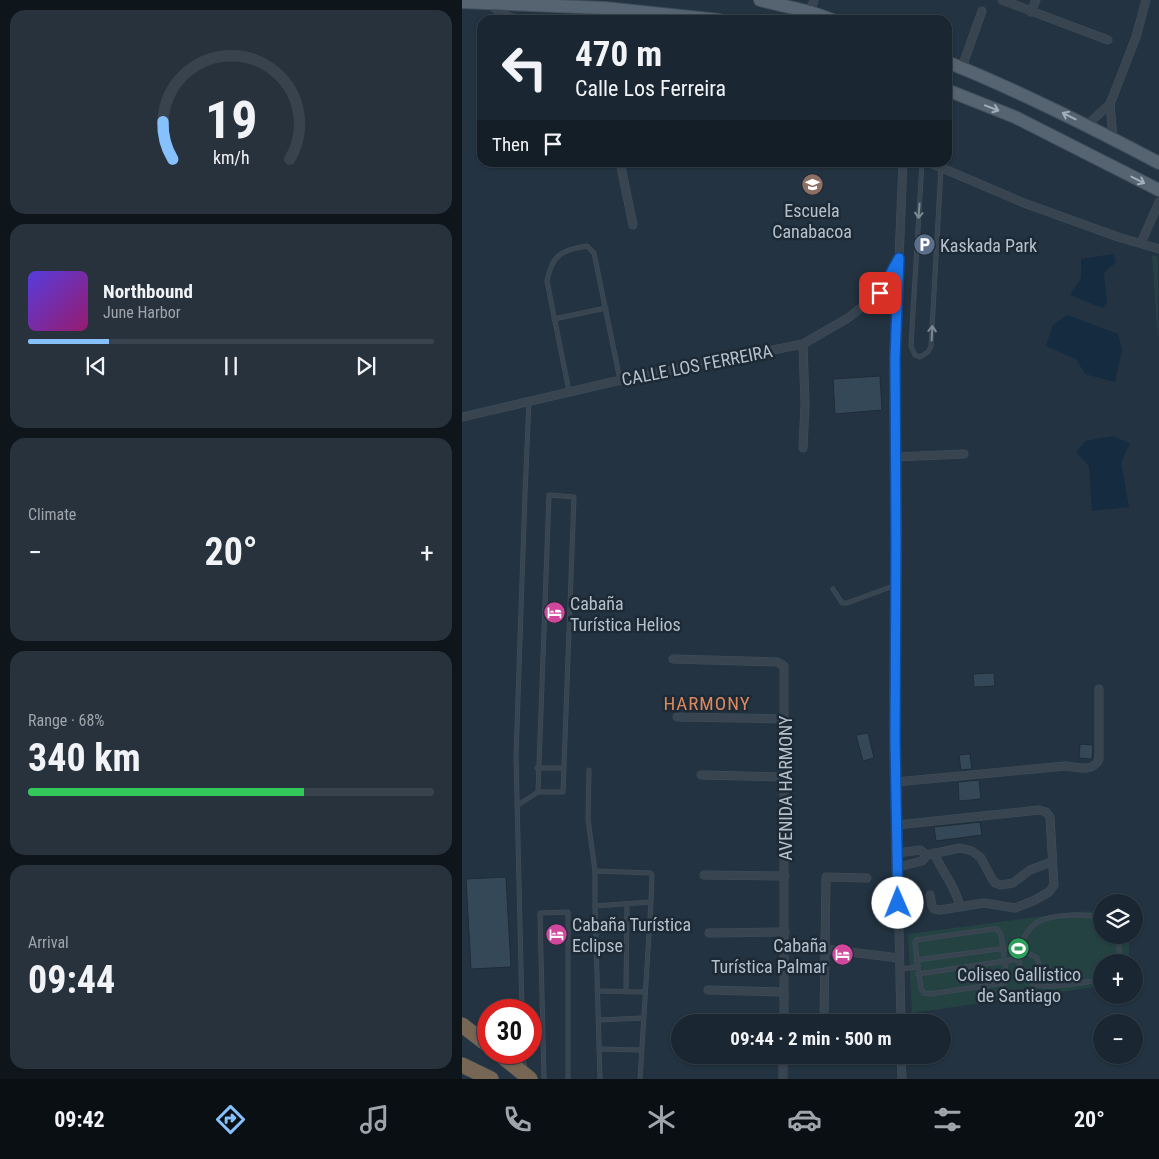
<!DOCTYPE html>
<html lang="en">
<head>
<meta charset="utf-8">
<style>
	:root { --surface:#1a2631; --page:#27323d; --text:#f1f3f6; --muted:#9fa5ab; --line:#38434d; --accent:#86c1fe }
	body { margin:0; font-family:"Roboto Condensed",sans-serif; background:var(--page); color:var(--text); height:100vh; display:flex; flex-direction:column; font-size:19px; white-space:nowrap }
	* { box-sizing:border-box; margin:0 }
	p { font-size:16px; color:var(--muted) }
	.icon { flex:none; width:28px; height:28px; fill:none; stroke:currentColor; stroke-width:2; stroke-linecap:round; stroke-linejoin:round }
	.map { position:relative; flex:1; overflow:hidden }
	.sheet { display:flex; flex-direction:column; gap:10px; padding:10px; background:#0e151b; width:462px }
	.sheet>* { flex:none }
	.guide { position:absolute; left:15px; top:15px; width:475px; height:152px; border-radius:15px; box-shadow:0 1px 4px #0004,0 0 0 1px var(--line); background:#1a2631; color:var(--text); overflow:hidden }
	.controls { position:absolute; left:631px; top:894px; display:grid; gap:10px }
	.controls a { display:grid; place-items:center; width:50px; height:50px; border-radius:50%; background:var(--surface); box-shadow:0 1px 4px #0004,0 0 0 1px var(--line); font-size:25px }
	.speed { position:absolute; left:15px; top:999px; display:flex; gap:10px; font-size:25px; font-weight:700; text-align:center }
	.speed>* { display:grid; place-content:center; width:65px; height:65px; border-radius:50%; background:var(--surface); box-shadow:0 1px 4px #0004,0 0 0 1px var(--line); line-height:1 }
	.speed .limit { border:8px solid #d22; background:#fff; color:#111 }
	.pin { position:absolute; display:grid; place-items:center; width:42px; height:42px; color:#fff; margin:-21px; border-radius:10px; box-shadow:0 2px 8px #0006 }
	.me { position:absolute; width:55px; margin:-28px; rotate:359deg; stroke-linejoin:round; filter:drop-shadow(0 0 4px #0008) }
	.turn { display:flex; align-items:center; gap:18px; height:105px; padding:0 15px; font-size:22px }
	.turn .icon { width:65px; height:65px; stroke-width:2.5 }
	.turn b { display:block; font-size:35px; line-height:42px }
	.then { display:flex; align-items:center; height:48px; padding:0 15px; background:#0003; gap:10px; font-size:19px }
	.big { font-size:38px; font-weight:700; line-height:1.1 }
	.sheet .card { flex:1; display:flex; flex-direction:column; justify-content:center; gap:8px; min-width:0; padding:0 18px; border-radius:15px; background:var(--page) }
	.sheet .dial { align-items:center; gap:0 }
	.dial svg { height:130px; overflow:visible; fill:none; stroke:var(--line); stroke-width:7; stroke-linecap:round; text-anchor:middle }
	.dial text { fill:var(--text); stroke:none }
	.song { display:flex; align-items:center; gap:15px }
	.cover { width:60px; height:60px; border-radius:8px; background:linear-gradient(135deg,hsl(250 70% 55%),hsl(320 70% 35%)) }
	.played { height:5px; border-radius:2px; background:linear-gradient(90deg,var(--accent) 20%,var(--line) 20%) }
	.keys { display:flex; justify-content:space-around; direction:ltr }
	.heat { display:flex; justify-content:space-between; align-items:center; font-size:28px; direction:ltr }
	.charge { height:8px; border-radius:4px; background:linear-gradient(90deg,#34c759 68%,var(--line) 0) }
	.trip { position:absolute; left:209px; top:1014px; width:280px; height:50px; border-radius:25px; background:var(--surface); box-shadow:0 1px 4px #0004,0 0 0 1px var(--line); font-weight:700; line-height:50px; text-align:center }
	.menu { display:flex; height:80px; justify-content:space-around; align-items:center; background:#0a0f14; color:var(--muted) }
	.menu .icon { width:35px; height:35px }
	.menu .active { color:var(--accent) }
	.menu b { font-size:22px; color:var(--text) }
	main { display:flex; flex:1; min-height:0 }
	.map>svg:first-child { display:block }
</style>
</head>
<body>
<main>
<section class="sheet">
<div class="card dial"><svg viewBox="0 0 100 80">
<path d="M14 69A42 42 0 1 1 86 69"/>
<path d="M14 69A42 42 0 0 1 8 46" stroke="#86c1fe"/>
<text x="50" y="56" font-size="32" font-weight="700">19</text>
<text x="50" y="72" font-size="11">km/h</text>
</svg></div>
<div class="card">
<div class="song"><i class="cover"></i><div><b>Northbound</b><p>June Harbor</p></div></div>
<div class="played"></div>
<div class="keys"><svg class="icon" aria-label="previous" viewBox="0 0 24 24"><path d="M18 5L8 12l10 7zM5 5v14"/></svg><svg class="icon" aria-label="pause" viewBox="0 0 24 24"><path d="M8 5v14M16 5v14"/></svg><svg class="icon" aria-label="next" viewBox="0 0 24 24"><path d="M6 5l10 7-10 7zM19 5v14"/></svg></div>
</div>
<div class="card"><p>Climate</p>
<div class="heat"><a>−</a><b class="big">20°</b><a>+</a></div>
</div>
<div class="card"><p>Range · 68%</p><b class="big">340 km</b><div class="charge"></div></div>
<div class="card"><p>Arrival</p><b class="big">09:44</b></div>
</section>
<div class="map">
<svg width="697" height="1079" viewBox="0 0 697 1079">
	<rect width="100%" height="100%" fill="#233341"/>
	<!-- green -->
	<g fill="#254242">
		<path d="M690 255 696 257V343Z"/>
		<path d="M640 911V935H667V962H640V986L450 1013 446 934 612 912Z"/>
	</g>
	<!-- water -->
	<g fill="#152b40">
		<path d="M651 254 654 262 642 273 645 302 641 308 608 295 619 278V259Z"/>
		<path d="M605 315 656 334 660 350 653 382 623 374 614 359 584 346 591 325Z"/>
		<path d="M652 436 668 444 659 462 667 507 630 511 627 466 614 452 623 441Z"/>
	</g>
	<!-- building -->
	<g fill="#354857" stroke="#1f2c38">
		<path d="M418 376 420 410 373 414 371 379Z"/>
		<path d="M532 673 533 686 512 687 511 674Z"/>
		<path d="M406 733 412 758 401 761 394 735Z"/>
		<path d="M618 744 631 745 630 759 617 758Z"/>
		<path d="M508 754 510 769 499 770 497 755Z"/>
		<path d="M517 780 519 799 497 801 496 782Z"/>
		<path d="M518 822 520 835 474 841 472 827Z"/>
		<path d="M44 877 49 967 9 969 4 879Z"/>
	</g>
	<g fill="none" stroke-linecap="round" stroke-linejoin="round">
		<defs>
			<g id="service">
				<path d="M460 162 449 346 453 355 458 357 466 352 469 346 479 168"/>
				<path d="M92 319 144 308"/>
				<path d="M107 391 85 281C90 255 99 250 125 246L132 253 158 380"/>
				<path d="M371 589 380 603H385L434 585"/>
				<path d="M75 768H101"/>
				<path d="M127 770 126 819 133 871"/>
				<path d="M56 805 76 792H101L112 497 87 495 76 792"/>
				<path d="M133 906V871L188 873 190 875 189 902"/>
				<path d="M640 918C624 913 591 914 576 922 555 934 547 977 575 985 587 989 627 982 640 979"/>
				<path d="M531 929H535L539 935 545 979 542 983 468 994 462 993 459 989 453 943 454 940Z"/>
				<path d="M654 935 657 946 658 962"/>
				<path d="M557 952 566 953 575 958 579 973 574 985"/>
				<path d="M454 960 559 946"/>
				<path d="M438 969 455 967"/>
				<path d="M456 974 557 959"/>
				<path d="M135 991 183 992"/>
				<path d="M164 992 165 904"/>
				<path d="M60 1010 54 756 63 494 67 400"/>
				<path d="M136 1020 181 1018"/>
				<path d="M137 1049 179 1050"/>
				<path d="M60 1052 63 1068"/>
				<path d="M82 1079 78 913 106 912V1079"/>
				<path d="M138 1079 133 906 189 902 178 1079"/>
			</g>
			<g id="minor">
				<path d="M540 0 646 40"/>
				<path d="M29 3C37 15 46 17 60 20"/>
				<path d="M348 12 352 0"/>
				<path d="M569 12 574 0"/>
				<path d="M500 67 520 11"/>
				<path d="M625 125 648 104"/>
				<path d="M651 139 648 104 674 37 684 0"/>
				<path d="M158 162 171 225"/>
				<path d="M466 162 562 203 656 237 697 249"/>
				<path d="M679 243 697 202"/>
				<path d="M341 344 343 405 341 448"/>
				<path d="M0 417 150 382 341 344 386 318 418 293 436 260"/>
				<path d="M434 457 502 454"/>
				<path d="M211 659 315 662 322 666V1022"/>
				<path d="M215 717 323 719"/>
				<path d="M239 775 323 777"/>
				<path d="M434 782 603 766C615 767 631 773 637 759V689"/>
				<path d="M435 825 577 810 584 812 588 817 592 885 587 892 571 901 553 908 522 903 478 910 472 909 470 906 468 895"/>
				<path d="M435 853 458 850 465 855"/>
				<path d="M472 853C480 872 494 887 498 907"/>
				<path d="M436 867 460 861 465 855 498 848 510 851 519 858 530 879 533 883 539 885 551 883 568 870 589 862"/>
				<path d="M242 875 323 876"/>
				<path d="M247 933 323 932"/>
				<path d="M362 949 437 958"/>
				<path d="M246 990 322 992"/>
				<path d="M362 1022 364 877 405 878"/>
				<path d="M439 1022 433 740 435 542 433 357 441 162"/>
				<path d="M439 1055 440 1079"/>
				<path d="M321 1079V1055"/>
			</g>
			<g id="primary">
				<path d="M298 0 348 12 371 20"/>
				<path d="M0 2 142 8 257 20"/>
				<path d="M485 62C558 91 627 126 697 163"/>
				<path d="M485 90 553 117 697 190"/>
			</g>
			<g id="motorway">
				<path d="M0 1025 26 1045"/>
				<path d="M35 1052 68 1079"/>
				<path d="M0 1065 29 1079"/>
			</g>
		</defs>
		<!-- service casing -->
		<use href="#service" stroke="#414e5a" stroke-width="5"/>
		<!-- minor casing -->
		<use href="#minor" stroke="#414e5a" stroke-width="9"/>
		<!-- primary casing -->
		<use href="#primary" stroke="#414e5a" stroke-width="14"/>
		<!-- motorway casing -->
		<use href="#motorway" stroke="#43505b" stroke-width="16"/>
		<!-- service -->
		<use href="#service" stroke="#384551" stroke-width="4"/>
		<!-- minor -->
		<use href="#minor" stroke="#384551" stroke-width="8"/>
		<!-- primary -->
		<use href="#primary" stroke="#566471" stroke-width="12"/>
		<!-- motorway -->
		<use href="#motorway" stroke="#776654" stroke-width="15"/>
	</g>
	<!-- one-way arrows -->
	<defs><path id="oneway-shaft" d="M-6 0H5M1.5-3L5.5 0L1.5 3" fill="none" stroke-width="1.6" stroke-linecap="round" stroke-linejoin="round" transform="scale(1.25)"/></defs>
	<g stroke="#a1aeb9">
		<use href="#oneway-shaft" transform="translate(530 108) rotate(21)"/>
		<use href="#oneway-shaft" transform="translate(607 116) rotate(-154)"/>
		<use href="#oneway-shaft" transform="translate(676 180) rotate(27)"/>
	</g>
	<g stroke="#7c8994">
		<use href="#oneway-shaft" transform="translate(457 211) rotate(94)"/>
		<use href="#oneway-shaft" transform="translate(470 333) rotate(-87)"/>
	</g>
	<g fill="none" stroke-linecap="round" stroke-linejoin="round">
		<defs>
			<path id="route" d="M418 293 437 258 433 357 434 542 433 740 436 903"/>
		</defs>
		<!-- route casing -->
		<use href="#route" stroke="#114b97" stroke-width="12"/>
		<!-- route -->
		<use href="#route" stroke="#1a73e8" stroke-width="9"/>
	</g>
	<!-- icons -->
	<defs>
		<symbol id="school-disc" viewBox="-11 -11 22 22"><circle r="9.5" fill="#8d6e63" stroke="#1d2a36"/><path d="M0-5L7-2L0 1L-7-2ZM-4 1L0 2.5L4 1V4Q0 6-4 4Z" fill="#fff"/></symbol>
		<symbol id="parking-disc" viewBox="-11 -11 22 22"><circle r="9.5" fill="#5c6f8a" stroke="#1d2a36"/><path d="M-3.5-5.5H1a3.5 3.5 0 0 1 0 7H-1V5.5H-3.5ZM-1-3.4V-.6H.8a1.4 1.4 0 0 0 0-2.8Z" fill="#fff"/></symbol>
		<symbol id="hotel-disc" viewBox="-11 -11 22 22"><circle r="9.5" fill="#d1479c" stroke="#1d2a36"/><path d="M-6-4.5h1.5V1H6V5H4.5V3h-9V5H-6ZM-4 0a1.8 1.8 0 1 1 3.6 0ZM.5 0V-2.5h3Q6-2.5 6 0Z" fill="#fff"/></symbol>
		<symbol id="stadium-disc" viewBox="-11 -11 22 22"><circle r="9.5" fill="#2e9e5b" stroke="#1d2a36"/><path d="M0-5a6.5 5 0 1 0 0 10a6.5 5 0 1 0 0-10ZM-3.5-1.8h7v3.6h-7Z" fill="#fff"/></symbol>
	</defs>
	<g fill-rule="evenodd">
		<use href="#school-disc" x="338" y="172" width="25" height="25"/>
		<use href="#parking-disc" x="450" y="232" width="25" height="25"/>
		<use href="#hotel-disc" x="80" y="600" width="25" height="25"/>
		<use href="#hotel-disc" x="82" y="922" width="25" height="25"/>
		<use href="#stadium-disc" x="544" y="936" width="25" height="25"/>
		<use href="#hotel-disc" x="368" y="942" width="25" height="25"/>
	</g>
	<g text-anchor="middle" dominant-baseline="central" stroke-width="5" stroke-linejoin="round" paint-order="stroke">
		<!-- poi labels -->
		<g font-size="18" fill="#b4c0cb" stroke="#1d2a36" text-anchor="start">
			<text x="350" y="210" text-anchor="middle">Escuela<tspan x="350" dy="21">Canabacoa</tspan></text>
			<text x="478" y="245">Kaskada Park</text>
			<text x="108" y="603">Cabaña<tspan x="108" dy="21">Turística Helios</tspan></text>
			<text x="110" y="924">Cabaña Turística<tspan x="110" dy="21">Eclipse</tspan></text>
			<text x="365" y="945" text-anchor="end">Cabaña<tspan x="365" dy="21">Turística Palmar</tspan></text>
			<text x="557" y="974" text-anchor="middle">Coliseo Gallístico<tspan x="557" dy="21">de Santiago</tspan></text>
		</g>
		<!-- street labels -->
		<g font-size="18" fill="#b4c0cb" stroke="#1d2a36">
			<text transform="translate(235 365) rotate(-11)">CALLE LOS FERREIRA</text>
			<text transform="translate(323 788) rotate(-90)">AVENIDA HARMONY</text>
		</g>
		<!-- neighbourhood labels -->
		<g font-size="19" letter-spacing="1" fill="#dc885e" stroke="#1d2a36">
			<text x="245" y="703">HARMONY</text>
		</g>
	</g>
</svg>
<div class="controls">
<a><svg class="icon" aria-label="layers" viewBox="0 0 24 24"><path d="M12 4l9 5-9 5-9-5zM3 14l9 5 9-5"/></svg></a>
<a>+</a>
<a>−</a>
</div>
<div class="speed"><div class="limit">30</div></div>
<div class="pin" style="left:418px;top:293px;background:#d93025"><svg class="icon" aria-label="arrive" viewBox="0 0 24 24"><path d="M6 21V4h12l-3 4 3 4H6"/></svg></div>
<svg class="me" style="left:436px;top:903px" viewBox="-20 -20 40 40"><circle r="19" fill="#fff"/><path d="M0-13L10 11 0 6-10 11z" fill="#1a73e8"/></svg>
<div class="trip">09:44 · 2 min · 500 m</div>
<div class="guide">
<div class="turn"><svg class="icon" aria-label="left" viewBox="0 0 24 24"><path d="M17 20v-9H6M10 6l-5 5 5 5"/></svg><div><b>470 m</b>Calle Los Ferreira</div></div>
<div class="then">Then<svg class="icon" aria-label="arrive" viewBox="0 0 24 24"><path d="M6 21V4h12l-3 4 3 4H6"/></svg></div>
</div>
</div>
</main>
<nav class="menu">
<b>09:42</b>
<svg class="icon active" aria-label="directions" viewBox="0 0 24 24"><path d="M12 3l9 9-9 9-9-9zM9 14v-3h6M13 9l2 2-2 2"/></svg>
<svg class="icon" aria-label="music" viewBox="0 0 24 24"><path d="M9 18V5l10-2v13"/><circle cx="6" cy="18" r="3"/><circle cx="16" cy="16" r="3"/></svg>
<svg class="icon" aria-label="phone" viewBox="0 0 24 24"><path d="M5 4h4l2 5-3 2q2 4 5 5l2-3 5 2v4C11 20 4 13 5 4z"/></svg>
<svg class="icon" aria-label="climate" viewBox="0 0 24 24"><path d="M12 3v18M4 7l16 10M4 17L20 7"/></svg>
<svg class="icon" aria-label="car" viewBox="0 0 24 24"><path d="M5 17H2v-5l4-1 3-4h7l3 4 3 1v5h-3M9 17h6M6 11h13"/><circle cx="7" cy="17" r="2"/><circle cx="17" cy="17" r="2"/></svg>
<svg class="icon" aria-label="filters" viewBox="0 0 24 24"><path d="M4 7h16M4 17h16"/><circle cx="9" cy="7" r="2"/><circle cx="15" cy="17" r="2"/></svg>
<b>20°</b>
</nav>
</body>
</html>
